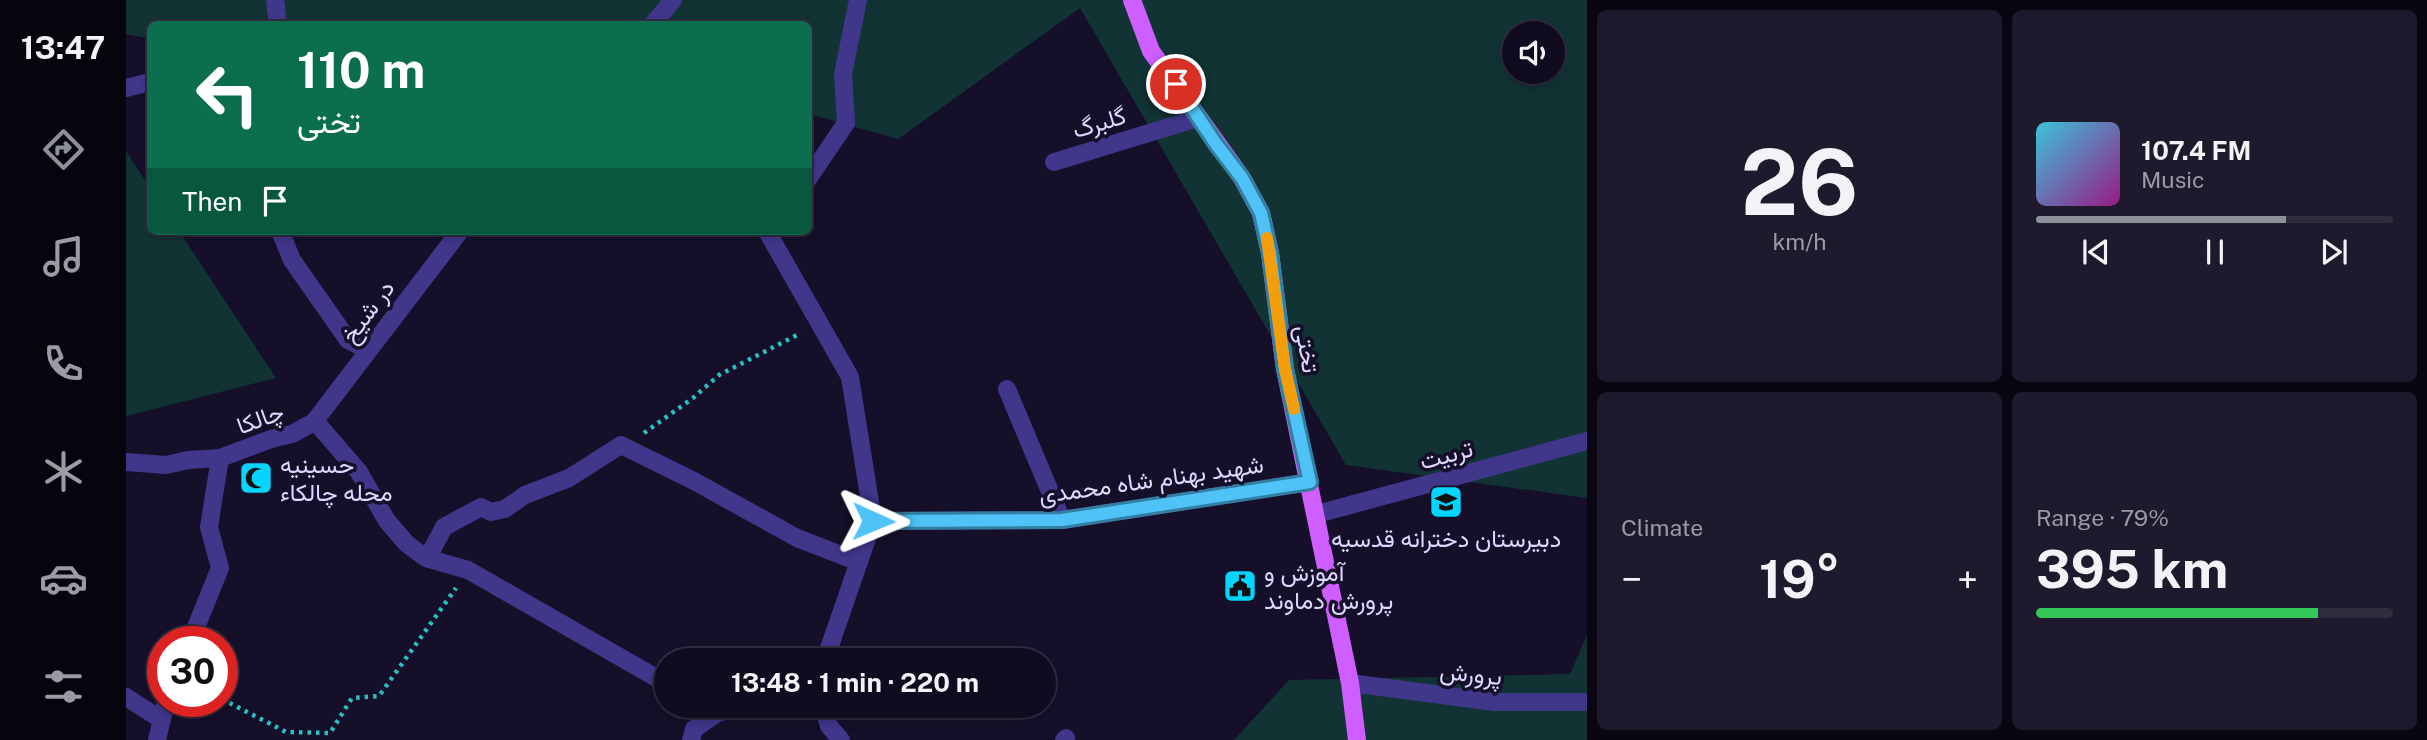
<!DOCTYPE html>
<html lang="en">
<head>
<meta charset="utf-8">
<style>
	:root { --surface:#100b1f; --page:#1e192c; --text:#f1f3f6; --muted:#9c9ba4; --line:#302b3d; --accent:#8c9099 }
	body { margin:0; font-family:"Public Sans",Vazirmatn,sans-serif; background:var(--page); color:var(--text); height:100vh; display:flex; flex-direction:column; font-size:26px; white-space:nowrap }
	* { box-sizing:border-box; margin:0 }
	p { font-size:23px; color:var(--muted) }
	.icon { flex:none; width:38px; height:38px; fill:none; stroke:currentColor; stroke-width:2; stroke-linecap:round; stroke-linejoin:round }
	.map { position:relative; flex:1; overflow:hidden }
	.drawer { display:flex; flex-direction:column; gap:10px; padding:10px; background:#090611; width:840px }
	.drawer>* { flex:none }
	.banner { position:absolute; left:21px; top:21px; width:665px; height:214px; border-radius:10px; box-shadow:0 4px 10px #0003,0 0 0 2px var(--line); background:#0b6e4f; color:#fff; overflow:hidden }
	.controls { position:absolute; left:1376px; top:21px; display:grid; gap:14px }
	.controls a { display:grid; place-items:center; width:63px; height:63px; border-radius:50%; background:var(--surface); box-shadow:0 4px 10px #0003,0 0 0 2px var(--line); font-size:35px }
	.speed { position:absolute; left:21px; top:626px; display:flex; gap:14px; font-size:35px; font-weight:700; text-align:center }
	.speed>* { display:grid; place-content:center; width:91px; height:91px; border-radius:50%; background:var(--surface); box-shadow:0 4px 10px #0003,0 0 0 2px var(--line); line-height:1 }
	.speed .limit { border:10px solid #d22; background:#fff; color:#111 }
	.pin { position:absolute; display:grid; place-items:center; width:60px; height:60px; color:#fff; margin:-30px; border:4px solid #fff; border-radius:50%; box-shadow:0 2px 7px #0007 }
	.me { position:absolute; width:77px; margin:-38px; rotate:91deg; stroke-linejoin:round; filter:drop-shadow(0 0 5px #0008) }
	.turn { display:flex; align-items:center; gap:24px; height:147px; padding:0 35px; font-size:32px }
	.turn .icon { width:91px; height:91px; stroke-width:2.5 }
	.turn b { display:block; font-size:49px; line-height:60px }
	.then { display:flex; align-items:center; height:66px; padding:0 35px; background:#0003; gap:14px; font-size:26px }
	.big { font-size:52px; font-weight:700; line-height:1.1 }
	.drawer .card { flex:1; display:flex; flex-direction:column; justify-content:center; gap:10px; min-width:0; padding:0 24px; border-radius:10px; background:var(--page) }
	.drawer .dial { align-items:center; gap:0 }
	.dial b { font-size:91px; line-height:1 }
	.song { display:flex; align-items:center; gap:21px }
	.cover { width:84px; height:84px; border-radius:10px; background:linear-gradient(135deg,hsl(190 70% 55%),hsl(310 70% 35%)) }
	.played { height:7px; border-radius:4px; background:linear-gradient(90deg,var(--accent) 70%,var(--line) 70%) }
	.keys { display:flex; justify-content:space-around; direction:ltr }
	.heat { display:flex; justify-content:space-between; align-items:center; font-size:38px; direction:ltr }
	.charge { height:10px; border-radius:5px; background:linear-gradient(90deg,#34c759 79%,var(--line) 0) }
	.drawer .tiles { flex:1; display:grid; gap:10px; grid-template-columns:repeat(2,1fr) }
	.trip { position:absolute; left:528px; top:648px; width:402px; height:70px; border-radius:35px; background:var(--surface); box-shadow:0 4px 10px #0003,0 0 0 2px var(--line); font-weight:700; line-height:70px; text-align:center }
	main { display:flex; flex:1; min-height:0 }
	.menu { display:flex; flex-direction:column; width:126px; justify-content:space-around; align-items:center; background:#06040c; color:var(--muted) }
	.menu .icon { width:49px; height:49px }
	.menu .current { color:var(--accent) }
	.menu b { font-size:32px; color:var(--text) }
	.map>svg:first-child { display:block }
</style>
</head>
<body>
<main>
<nav class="menu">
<b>13:47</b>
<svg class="icon current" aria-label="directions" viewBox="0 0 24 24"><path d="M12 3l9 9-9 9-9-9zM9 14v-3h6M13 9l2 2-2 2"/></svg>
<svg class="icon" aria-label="music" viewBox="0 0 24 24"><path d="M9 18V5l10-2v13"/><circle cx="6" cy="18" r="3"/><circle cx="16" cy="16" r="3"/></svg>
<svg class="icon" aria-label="phone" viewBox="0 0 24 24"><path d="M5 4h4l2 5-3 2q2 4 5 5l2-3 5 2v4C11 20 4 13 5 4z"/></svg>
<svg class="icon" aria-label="climate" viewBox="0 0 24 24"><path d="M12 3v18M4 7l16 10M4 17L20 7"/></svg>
<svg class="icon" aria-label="car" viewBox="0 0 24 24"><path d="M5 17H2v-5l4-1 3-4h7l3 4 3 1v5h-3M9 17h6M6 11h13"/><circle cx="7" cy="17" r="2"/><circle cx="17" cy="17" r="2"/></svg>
<svg class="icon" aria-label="filters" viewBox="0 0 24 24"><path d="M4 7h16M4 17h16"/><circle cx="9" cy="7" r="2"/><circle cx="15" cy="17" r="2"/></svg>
</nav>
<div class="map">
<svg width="1461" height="740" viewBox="0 0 1461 740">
	<rect width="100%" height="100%" fill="#150f29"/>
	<!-- green -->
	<g fill="#113334" fill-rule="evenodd">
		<path d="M0 0H1461V498L1220 465 954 8 772 139 683 114 682 24H24V39L0 34ZM1388 33H1426V72H1388Z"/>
		<path d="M0 151 24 188V231H53L150 378 0 416Z"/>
		<path d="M1461 635V740H1108L1163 680 1444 674Z"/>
	</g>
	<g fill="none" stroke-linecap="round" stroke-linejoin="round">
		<!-- path -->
		<g stroke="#29c0c1" stroke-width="4.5" stroke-dasharray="3.5 5" stroke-linecap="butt">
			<path d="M518 433 567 398 593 375 675 333"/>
			<path d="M96 699 160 732 204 733 226 698 253 696 330 588"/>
		</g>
		<!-- minor -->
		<g stroke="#40378b" stroke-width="18">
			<path d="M149 0 152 24"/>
			<path d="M527 24 547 0"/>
			<path d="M0 88 24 82"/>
			<path d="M928 162 1072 118"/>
			<path d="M682 179 720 123 717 74 732 0"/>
			<path d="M154 231 166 260 222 340 242 350"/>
			<path d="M643 231 642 233 724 377 747 521 699 660"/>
			<path d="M881 389 936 520"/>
			<path d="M189 421 233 472 261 521 281 544 300 558 342 570 541 684"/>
			<path d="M0 462 40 465 62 460 94 458 145 439 166 434 188 422 334 231"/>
			<path d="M1191 514 1461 441"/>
			<path d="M747 521 936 520 1184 482"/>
			<path d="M302 557 318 527 355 507 365 512 379 509 399 495 443 478 495 445 568 481 671 538 733 562"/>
			<path d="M64 642 94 568 83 527 94 458"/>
			<path d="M1224 683 1369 702H1461"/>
			<path d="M0 697 36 720"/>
			<path d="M577 705 591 713 622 705"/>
			<path d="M696 705 703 726 715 740"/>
			<path d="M31 740 40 702"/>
			<path d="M565 740 568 729 591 713"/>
			<path d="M938 740 940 738"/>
		</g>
		<!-- major -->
		<path stroke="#ce5eff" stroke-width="18" d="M1006 0 1025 51 1116 178 1135 213 1144 253 1159 369 1224 683 1231 740"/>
	</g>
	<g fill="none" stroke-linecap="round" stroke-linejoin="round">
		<defs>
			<path id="route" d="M747 521 936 520 1184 482 1159 369 1144 253 1135 213 1116 178 1090 144 1050 84"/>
		</defs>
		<!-- route casing -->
		<use href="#route" stroke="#337fa1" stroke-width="18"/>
		<!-- route -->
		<use href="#route" stroke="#4fc3f7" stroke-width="12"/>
		<!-- slow -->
		<path stroke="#f59e0b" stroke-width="12" d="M1141 238 1159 369 1168 409"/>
	</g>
	<!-- icons -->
	<defs>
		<symbol id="mosque-square" viewBox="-11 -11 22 22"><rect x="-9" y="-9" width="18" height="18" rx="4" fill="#03d5ff" stroke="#150f29"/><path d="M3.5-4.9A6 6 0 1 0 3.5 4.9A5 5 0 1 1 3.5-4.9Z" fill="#111"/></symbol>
		<symbol id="school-square" viewBox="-11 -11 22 22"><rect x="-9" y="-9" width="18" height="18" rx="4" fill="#03d5ff" stroke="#150f29"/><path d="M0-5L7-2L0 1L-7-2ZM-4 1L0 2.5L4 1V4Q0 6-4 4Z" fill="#111"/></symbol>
		<symbol id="civic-square" viewBox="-11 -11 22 22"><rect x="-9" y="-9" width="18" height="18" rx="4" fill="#03d5ff" stroke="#150f29"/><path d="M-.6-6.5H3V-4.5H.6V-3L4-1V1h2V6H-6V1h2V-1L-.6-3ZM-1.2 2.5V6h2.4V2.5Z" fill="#111"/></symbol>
	</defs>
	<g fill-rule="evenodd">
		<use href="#mosque-square" x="111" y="459" width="38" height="38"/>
		<use href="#school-square" x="1301" y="483" width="38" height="38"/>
		<use href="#civic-square" x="1095" y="567" width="38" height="38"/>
	</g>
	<g text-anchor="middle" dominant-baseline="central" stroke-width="7" stroke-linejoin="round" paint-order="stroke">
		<!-- street labels -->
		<g font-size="24" fill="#ded7ff" stroke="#150f29">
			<text transform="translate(973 122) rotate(-17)">گلبرگ</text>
			<text transform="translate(241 311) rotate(-53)">در شیخ</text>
			<text transform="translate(1182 349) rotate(81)">تختی</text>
			<text transform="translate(134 418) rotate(-20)">چالکا</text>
			<text transform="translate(1320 454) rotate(-15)">تربیت</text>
			<text transform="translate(1025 479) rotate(-8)">شهید بهنام شاه محمدی</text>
			<text transform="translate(1345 673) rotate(6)">پرورش</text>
		</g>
		<!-- poi labels -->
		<g font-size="24" fill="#ded7ff" stroke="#150f29" text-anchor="start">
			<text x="154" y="464">حسینیه<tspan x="154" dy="28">محله چالکاء</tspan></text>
			<text x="1320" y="538" text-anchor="middle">دبیرستان دخترانه قدسیه</text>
			<text x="1138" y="572">آموزش و<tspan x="1138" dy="28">پرورش دماوند</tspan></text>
		</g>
	</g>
</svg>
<div class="controls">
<a><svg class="icon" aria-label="sound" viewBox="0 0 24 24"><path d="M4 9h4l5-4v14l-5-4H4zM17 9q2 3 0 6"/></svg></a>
</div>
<div class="speed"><div class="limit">30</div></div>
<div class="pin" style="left:1050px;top:84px;background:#d93025"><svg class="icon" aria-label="arrive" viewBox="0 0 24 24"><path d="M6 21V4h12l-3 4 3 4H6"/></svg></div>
<svg class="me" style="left:747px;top:521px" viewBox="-20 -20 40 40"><path d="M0-17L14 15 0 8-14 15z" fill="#4fc3f7" stroke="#fff" stroke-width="4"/></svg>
<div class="trip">13:48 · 1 min · 220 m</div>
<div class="banner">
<div class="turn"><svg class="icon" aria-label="left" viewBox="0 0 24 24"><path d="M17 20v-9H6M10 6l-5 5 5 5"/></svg><div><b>110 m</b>تختی</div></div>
<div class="then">Then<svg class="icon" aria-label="arrive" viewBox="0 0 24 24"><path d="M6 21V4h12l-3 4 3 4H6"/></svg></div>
</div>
</div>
<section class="drawer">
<div class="tiles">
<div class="card dial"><b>26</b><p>km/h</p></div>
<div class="card">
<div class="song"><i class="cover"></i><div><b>107.4 FM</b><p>Music</p></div></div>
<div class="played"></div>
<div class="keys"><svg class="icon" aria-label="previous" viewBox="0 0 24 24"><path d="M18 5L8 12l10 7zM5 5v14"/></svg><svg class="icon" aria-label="pause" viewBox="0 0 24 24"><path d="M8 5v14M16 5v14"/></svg><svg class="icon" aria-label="next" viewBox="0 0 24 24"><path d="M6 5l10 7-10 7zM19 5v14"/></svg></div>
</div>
<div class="card"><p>Climate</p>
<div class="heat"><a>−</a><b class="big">19°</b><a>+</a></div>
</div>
<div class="card"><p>Range · 79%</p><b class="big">395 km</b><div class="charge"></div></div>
</div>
</section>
</main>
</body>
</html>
